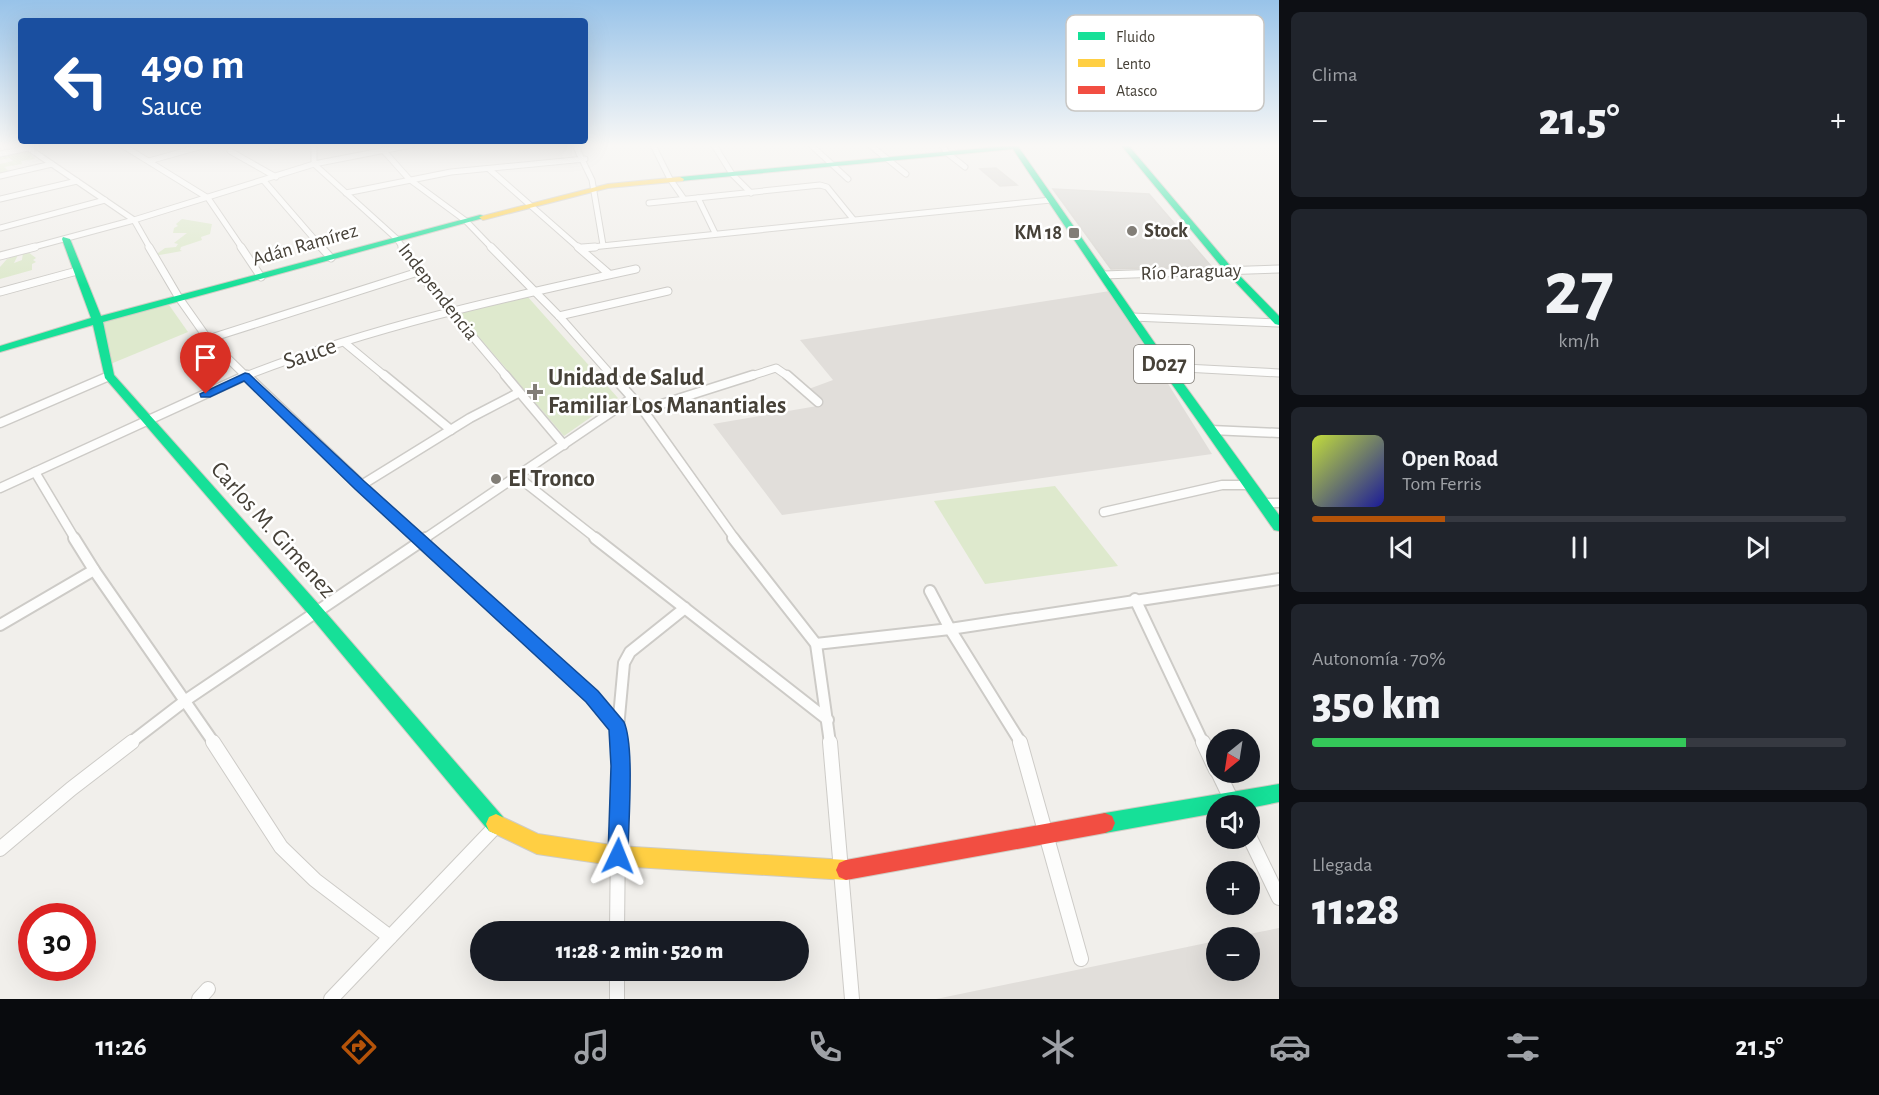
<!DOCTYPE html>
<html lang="es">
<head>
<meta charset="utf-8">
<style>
	:root { --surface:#171b24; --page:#20242c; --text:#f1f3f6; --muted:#9ea1a6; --line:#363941; --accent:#b45309 }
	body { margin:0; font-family:"Alegreya Sans",sans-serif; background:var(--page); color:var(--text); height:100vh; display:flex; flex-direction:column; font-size:22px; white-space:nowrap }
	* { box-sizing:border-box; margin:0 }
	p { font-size:20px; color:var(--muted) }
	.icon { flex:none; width:33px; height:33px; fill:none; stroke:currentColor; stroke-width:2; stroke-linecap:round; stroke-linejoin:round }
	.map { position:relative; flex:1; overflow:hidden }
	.drawer { display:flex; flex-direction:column; gap:12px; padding:12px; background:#0d0f14; width:600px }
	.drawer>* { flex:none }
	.guide { position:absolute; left:18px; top:18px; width:570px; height:126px; border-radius:6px; box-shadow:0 6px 24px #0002; background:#1a4fa0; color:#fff; overflow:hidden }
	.needle { width:39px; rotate:210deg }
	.buttons { position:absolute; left:1206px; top:729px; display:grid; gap:12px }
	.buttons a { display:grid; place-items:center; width:54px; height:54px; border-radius:50%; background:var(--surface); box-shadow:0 6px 24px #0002; font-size:30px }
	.speed { position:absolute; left:18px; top:903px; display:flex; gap:12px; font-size:30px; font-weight:700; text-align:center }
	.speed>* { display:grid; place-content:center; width:78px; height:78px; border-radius:50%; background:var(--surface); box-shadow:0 6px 24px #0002; line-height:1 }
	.speed .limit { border:9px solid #d22; background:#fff; color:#111 }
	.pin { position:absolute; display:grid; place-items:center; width:51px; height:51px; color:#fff; margin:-62px -26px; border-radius:50% 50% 50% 0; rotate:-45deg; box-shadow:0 0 6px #0007 }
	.pin .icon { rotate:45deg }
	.me { position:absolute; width:66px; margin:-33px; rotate:2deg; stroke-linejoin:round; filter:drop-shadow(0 0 4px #0008) }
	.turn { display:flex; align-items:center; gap:21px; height:126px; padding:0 24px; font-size:27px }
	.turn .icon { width:78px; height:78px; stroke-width:2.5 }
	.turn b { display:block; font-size:42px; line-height:51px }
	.big { font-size:45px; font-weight:800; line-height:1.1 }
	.drawer .widget { flex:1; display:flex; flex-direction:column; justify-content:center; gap:9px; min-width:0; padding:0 21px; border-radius:9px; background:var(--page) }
	.drawer .dial { align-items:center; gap:0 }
	.dial b { font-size:78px; line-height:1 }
	.song { display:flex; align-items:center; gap:18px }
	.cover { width:72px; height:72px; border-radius:9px; background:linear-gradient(135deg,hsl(70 70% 55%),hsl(240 70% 35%)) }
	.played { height:6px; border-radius:3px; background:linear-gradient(90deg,var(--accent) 25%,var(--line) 25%) }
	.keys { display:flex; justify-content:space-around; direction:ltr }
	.heat { display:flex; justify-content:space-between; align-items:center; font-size:33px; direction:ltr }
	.charge { height:9px; border-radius:4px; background:linear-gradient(90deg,#34c759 70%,var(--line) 0) }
	.trip { position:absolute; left:470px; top:921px; width:339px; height:60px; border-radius:30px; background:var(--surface); box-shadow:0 6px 24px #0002; font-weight:800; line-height:60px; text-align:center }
	.menu { display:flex; height:96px; justify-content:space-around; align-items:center; background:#090b0e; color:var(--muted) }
	.menu .icon { width:42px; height:42px }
	.menu .selected { color:var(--accent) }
	.menu b { font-size:27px; color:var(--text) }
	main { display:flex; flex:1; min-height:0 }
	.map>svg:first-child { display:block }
</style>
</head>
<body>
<main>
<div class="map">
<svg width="1279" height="999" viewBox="0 0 1279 999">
	<rect width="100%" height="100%" fill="#f1efeb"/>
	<!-- industrial -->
	<g fill="#e1deda">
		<path d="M1110 291 1212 454 782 515 713 424 823 405 806 390 833 380 800 340Z"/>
		<path d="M1279 928V999H936L1216 941V970H1250V938L1234 937Z"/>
	</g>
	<!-- green -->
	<g fill="#dee9cd">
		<path d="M20 151H28L35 159 21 161 22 164 4 167 10 172 0 175V164L13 161 10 158 0 160V156Z"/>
		<path d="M182 219 212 224 210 234 201 237 202 240 181 247 180 250 182 251 154 256 165 248 176 247 178 244 174 243 187 233H173L174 228 178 226 176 224Z"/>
		<path d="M28 252 36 258 33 260 36 262 32 264V270L0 279V267L7 259 18 255 14 263 22 260 23 253Z"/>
		<path d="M527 296 618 398 564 436 458 313Z"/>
		<path d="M169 305 188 332 108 365 95 323Z"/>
		<path d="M1055 486 1118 566 985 584 934 501Z"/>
	</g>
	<!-- building -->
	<g fill="#dad8d4" stroke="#d9d6d1" stroke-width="1.5">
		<path d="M996 168 1017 185 1000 186 980 169Z"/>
		<path d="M1053 189 1149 194 1211 266 1111 269Z"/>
	</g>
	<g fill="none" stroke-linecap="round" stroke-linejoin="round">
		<defs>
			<g id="street-far4">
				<path d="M24 145 134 220 150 248"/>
				<path d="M122 145 208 198 242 248"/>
				<path d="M314 145V164L397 239 403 248"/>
				<path d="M575 145 592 180 603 245"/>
				<path d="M653 145 670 179 684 199"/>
				<path d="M714 145 732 174 751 193"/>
				<path d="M811 145 848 179"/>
				<path d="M870 145 906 174"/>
				<path d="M942 145 947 153 965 167"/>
				<path d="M272 147 282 145"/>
				<path d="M383 150 409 179 466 221 492 248"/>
				<path d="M230 151 276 177"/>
				<path d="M0 154 28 148"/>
				<path d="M149 161 206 145"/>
				<path d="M489 169 579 248"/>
				<path d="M0 176 52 164"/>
				<path d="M264 181 322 248"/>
				<path d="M346 193 451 172 585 159"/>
				<path d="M698 198 715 233"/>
				<path d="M0 199 77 181"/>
				<path d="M649 203 820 185 827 187 853 219"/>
				<path d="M0 228 105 200"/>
				<path d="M30 248 134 220 314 164 411 145"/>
				<path d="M582 248 1051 200"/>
			</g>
			<g id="street-far3">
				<path d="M149 247 179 298 208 339 247 377"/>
				<path d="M241 247 261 277"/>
				<path d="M321 247 331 258"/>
				<path d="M402 247 418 272 507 377"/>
				<path d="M491 247 559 316 613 377"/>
				<path d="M578 247 609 274"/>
				<path d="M582 248 595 247"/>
				<path d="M0 256 35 247"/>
				<path d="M1103 275 1279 269"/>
				<path d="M0 292 77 271"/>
				<path d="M559 316 668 291"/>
				<path d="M1132 317 1279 323"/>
				<path d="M208 339 418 272"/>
				<path d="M345 343 386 377"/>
				<path d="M1166 367 1279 373"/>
				<path d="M243 377C370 327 503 298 636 269"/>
				<path d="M748 377 776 368 789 377"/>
			</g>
			<g id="street-far2">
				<path d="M246 375 419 539"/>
				<path d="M384 375 451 430"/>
				<path d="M505 375 564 445"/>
				<path d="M612 375 643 410 735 539"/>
				<path d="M787 375 818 402"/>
				<path d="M643 410 753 375"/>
				<path d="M0 423 109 376"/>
				<path d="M1211 430 1279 433"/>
				<path d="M35 472 75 539"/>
				<path d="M518 477 597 539"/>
				<path d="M360 486 470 418 518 393"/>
				<path d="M0 488 247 375"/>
				<path d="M1263 503H1279"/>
				<path d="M1104 512 1222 485H1250"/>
				<path d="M424 539 632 398"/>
			</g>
			<g id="street-far1">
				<path d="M74 538 94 570 214 743"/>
				<path d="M417 538 592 696 618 728 619 743"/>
				<path d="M595 538 828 720"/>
				<path d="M733 538 816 644 830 743"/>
				<path d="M930 591 950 629 1021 743"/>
				<path d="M1135 599 1203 743"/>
				<path d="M0 625 94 570"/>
				<path d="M816 644 950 629 1279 579"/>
				<path d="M618 728 624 663 630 652 685 608"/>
				<path d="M130 743 186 700 426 538"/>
			</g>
			<g id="street">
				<path d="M213 742 281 847 315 880 390 937"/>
				<path d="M830 742 852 999"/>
				<path d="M1020 742 1081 959"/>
				<path d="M1203 742 1216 770"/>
				<path d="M1218 772 1233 803"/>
				<path d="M1250 838 1279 898"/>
				<path d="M0 849 71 789 132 742"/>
				<path d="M617 932 619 742"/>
				<path d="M617 970V999"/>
				<path d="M199 999 208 989"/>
				<path d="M331 999 497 825"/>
			</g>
			<g id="fast">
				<path d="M1017 145 1170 365 1279 515V531L1274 530 1160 367 1013 149 680 181 676 179 680 177Z"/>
				<path d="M1121 145H1128L1232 268 1279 316V325L1275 324 1226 272Z"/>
				<path d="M480 215 487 217 103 322 114 375 321 607 503 817 506 824 503 831 496 834 489 831 311 617 105 378 93 325 0 352V346L91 318 62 239 63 237 70 239 101 316Z"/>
				<path d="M1279 784V802L1250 808V806H1216V813L1105 833 1098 830 1095 823 1098 816 1105 813Z"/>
			</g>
			<g id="slow">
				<path d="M680 177 684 179 683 181 608 188 483 220 479 217 608 184Z"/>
				<path d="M496 814 538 834 618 846 846 860 853 863 856 870 853 877 846 880 618 866 537 854 489 831 486 824 489 817Z"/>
			</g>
			<path id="jam" d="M1105 813 1112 816 1115 823 1112 830 1105 833 846 880 839 877 836 870 839 863 846 860Z"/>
		</defs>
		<!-- street-far4 casing -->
		<use href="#street-far4" stroke="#cdcbc7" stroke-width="7"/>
		<!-- street-far3 casing -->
		<use href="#street-far3" stroke="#cdcbc7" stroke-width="9"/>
		<!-- street-far2 casing -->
		<use href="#street-far2" stroke="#cdcbc7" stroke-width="11"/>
		<!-- street-far1 casing -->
		<use href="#street-far1" stroke="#cdcbc7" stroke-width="14"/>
		<!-- street casing -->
		<use href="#street" stroke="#cdcbc7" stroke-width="16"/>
		<!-- fast casing -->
		<use href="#fast" stroke="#cfccc3" stroke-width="2"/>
		<!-- slow casing -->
		<use href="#slow" stroke="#cfccc3" stroke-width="2"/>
		<!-- jam casing -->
		<use href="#jam" stroke="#cfccc3" stroke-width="2"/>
		<!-- street-far4 -->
		<use href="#street-far4" stroke="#fdfdfc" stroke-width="5"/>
		<!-- street-far3 -->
		<use href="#street-far3" stroke="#fdfdfc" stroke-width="7"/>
		<!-- street-far2 -->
		<use href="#street-far2" stroke="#fdfdfc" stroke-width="8"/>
		<!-- street-far1 -->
		<use href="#street-far1" stroke="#fdfdfc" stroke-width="10"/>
		<!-- street -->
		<use href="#street" stroke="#fdfdfc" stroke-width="14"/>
		<!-- fast -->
		<use href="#fast" fill="#16e098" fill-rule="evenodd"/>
		<!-- slow -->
		<use href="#slow" fill="#ffcf43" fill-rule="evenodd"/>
		<!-- jam -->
		<use href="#jam" fill="#f24e42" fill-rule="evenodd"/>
	</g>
	<!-- sky -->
	<linearGradient id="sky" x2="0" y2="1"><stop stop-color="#98c3e9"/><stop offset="0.51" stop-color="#f9f8f6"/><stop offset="1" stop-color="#f9f8f6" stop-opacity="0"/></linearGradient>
	<rect width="1279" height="285" fill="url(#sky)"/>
	<!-- route -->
	<path fill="#1a73e8" stroke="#114b97" stroke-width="1.5" d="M245 373 249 374 365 482 598 691 624 722C635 747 628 825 628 856L625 863 618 866 611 863 608 856 611 766 609 730 586 702 355 489 244 381 210 397H201L200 394Z"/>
	<!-- markers -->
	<g fill="#827e77" stroke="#fff" stroke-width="2">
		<circle cx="1132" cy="231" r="6"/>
		<rect x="1068" y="227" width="12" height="12" rx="3"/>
		<path d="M532 383h6v6h6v6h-6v6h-6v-6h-6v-6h6z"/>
		<circle cx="496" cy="479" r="6"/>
	</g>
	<g text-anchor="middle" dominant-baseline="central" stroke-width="5" stroke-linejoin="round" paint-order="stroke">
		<!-- far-poi labels -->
		<g font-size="20" font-weight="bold" fill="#464138" stroke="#fff" text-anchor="start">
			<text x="1144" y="231">Stock</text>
			<text x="1062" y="233" text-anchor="end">KM 18</text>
		</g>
		<!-- far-street labels -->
		<g font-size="20" fill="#464138" stroke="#fff">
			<text transform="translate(305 245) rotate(-16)">Adán Ramírez</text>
			<text transform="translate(1191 272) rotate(-2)">Río Paraguay</text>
			<text transform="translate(438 292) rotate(52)">Independencia</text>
		</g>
		<!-- shield labels -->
		<rect fill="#fff" stroke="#7e7a74" stroke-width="1.5" x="1134" y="345" width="60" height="38" rx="4.5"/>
		<g font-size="22" font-weight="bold" fill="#464138">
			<text x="1164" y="364">D027</text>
		</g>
		<!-- street labels -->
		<g font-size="24" fill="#464138" stroke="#fff">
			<text transform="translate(310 354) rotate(-19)">Sauce</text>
			<text transform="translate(273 530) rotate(48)">Carlos M. Gimenez</text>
		</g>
		<!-- poi labels -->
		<g font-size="24" font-weight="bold" fill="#464138" stroke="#fff" text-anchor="start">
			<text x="548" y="378">Unidad de Salud<tspan x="548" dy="28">Familiar Los Manantiales</tspan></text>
			<text x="508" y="479">El Tronco</text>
		</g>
	</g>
	<!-- legend -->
	<rect x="1066" y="15" width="198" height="96" rx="9" fill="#fff" stroke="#c8c6c3" stroke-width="1.5"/>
	<rect x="1078" y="32" width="27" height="8" fill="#16e098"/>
	<rect x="1078" y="59" width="27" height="8" fill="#ffcf43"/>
	<rect x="1078" y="86" width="27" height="8" fill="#f24e42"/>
	<g font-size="16" fill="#464138">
		<text x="1116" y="42">Fluido</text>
		<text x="1116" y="69">Lento</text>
		<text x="1116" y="96">Atasco</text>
	</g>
</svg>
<div class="buttons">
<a><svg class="needle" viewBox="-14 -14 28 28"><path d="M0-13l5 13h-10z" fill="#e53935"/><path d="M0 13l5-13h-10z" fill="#9ea1a6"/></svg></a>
<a><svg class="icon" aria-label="sound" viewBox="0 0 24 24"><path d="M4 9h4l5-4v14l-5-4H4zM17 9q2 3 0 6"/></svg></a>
<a>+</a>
<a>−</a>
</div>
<div class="speed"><div class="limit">30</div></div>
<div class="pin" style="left:206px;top:394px;background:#d93025"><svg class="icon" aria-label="arrive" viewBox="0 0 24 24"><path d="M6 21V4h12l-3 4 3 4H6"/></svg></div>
<svg class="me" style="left:618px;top:856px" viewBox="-20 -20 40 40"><path d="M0-17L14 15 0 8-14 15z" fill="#1a73e8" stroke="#fff" stroke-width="4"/></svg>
<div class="trip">11:28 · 2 min · 520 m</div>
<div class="guide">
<div class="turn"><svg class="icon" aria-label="left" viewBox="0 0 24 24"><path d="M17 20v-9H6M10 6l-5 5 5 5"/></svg><div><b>490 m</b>Sauce</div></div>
</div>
</div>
<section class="drawer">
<div class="widget"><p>Clima</p>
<div class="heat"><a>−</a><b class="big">21.5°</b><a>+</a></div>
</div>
<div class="widget dial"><b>27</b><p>km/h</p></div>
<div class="widget">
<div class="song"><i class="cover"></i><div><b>Open Road</b><p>Tom Ferris</p></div></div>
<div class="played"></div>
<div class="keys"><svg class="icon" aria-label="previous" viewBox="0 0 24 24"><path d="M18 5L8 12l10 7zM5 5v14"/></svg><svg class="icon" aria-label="pause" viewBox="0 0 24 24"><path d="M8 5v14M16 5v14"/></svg><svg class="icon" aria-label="next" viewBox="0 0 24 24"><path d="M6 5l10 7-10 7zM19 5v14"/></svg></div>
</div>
<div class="widget"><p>Autonomía · 70%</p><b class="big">350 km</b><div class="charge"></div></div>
<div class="widget"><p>Llegada</p><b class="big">11:28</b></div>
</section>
</main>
<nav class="menu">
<b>11:26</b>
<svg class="icon selected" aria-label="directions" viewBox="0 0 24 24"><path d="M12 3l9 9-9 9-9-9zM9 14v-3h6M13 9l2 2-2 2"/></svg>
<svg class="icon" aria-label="music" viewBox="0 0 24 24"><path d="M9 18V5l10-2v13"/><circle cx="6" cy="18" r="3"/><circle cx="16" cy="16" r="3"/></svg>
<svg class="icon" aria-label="phone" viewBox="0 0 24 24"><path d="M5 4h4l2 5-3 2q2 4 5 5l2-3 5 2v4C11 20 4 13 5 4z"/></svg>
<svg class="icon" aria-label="climate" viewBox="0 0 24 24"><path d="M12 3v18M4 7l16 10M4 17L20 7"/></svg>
<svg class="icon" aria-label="car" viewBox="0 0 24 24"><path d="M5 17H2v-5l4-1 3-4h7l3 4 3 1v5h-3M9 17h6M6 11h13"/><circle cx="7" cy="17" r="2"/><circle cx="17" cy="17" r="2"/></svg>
<svg class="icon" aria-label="filters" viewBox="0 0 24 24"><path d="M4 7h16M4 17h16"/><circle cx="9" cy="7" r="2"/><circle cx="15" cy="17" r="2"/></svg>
<b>21.5°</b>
</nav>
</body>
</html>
